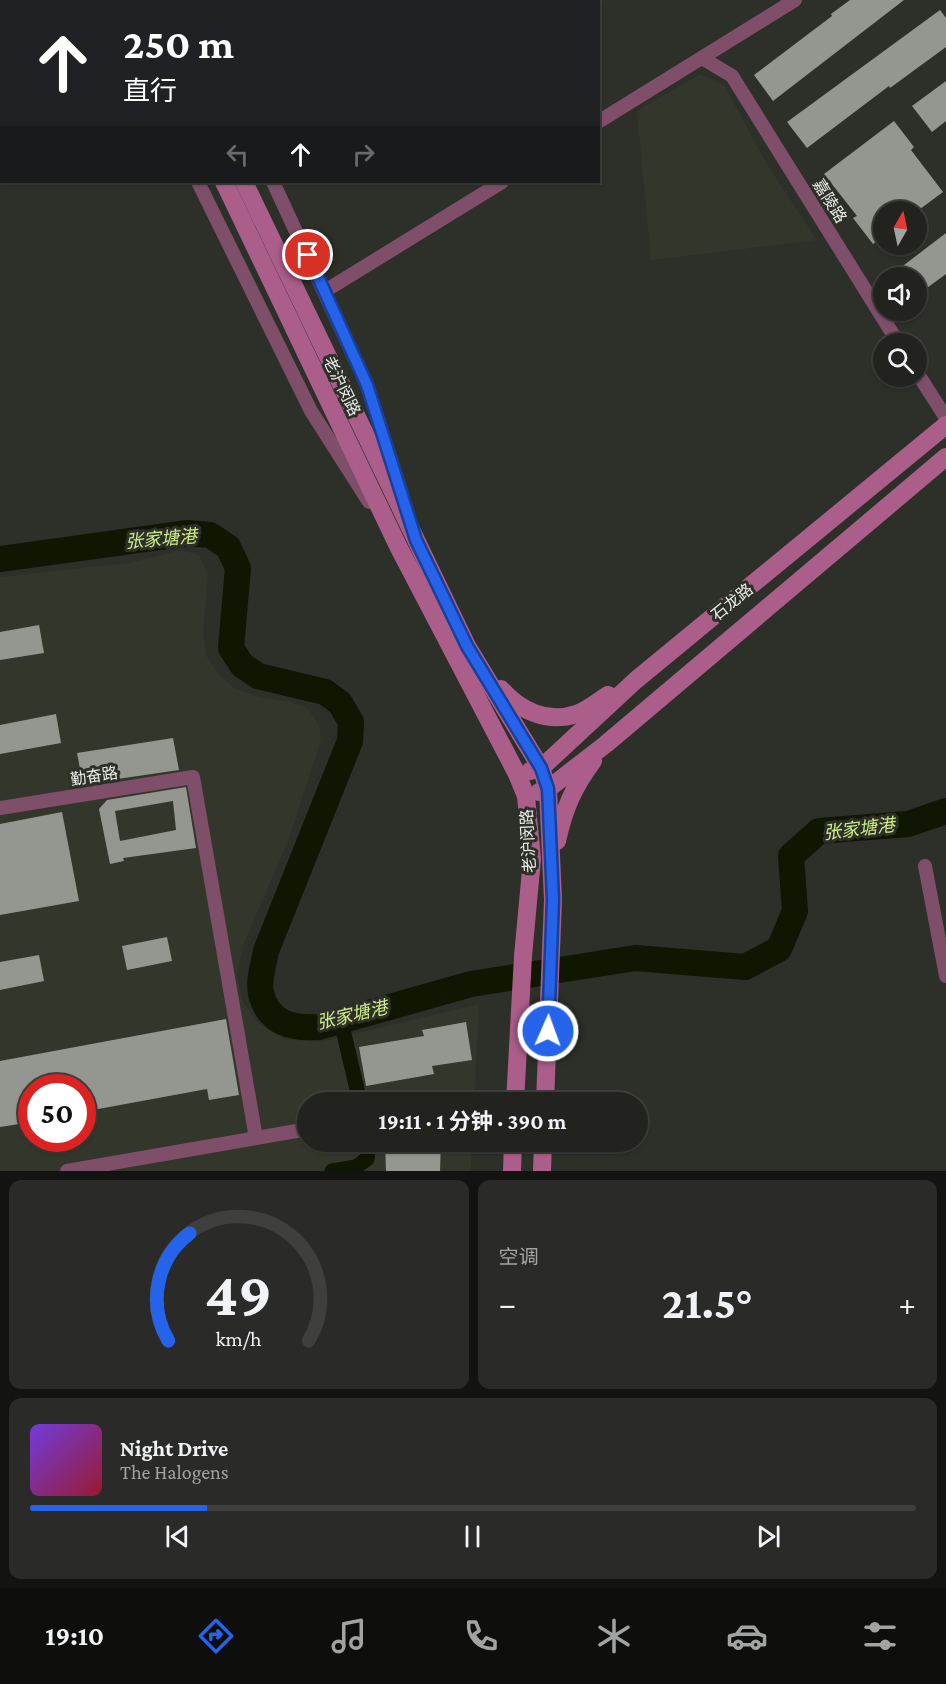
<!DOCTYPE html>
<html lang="zh">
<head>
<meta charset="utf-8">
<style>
	:root { --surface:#22231f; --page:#2a2b28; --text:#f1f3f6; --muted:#a2a4a4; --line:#3f403d; --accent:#2563eb }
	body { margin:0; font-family:"Crimson Pro","Noto Sans SC",serif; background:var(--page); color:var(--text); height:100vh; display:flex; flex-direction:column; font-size:22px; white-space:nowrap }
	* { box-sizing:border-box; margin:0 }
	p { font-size:20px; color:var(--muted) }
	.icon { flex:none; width:33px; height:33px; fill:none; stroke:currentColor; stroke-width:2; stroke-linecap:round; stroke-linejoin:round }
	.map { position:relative; height:1171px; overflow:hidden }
	.details { display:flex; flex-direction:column; gap:9px; padding:9px; background:#131311; flex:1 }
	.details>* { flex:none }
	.hud { position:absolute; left:0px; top:0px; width:600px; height:183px; box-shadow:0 2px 4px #0004,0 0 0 2px var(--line); background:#202124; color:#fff; overflow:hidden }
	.needle { width:39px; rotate:9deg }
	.tools { position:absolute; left:873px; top:201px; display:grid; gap:12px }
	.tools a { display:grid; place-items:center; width:54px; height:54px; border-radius:50%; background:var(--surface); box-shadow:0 2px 4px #0004,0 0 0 2px var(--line); font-size:30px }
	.speed { position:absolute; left:18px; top:1074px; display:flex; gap:12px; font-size:30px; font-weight:700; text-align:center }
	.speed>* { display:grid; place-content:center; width:78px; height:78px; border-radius:50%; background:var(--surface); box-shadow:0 2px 4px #0004,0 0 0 2px var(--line); line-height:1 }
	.speed .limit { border:9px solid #d22; background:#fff; color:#111 }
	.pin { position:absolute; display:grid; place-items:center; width:51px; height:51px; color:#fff; margin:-26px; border:3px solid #fff; border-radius:50%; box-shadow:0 2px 6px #0007 }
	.me { position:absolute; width:66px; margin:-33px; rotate:2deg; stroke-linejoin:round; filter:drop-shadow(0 0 4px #0008) }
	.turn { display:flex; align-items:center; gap:21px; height:126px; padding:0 24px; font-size:27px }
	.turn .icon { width:78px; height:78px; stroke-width:2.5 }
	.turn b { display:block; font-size:42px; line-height:51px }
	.lanes { display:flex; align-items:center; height:57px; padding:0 24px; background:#0003; justify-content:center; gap:30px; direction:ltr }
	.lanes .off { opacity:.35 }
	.big { font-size:45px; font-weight:700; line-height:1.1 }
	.details .card { flex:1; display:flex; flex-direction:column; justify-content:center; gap:9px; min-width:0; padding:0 21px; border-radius:12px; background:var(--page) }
	.details .dial { align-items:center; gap:0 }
	.dial svg { height:156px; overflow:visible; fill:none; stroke:var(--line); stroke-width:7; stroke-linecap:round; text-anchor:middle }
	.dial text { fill:var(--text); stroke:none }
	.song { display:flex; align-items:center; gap:18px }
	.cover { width:72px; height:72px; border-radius:9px; background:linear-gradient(135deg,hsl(260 70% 55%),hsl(350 70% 35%)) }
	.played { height:6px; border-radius:3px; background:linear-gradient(90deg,var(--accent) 20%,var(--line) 20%) }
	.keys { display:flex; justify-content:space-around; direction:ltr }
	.heat { display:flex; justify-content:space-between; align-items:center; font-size:33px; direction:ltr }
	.details .tiles { flex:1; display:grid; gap:9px; grid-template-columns:1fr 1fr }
	.card:last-child { grid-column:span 2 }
	.trip { position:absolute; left:297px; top:1092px; width:351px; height:60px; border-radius:30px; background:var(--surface); box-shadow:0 2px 4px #0004,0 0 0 2px var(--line); font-weight:700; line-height:60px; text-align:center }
	.menu { display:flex; height:96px; justify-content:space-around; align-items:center; background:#0e0e0c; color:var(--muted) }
	.menu .icon { width:42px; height:42px }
	.menu .active { color:var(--accent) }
	.menu b { font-size:27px; color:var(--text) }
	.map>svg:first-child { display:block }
</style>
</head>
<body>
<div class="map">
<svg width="946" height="1171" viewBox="0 0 946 1171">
	<rect width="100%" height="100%" fill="#2d2f29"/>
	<!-- built -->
	<g fill="#33372b" fill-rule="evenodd">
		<path d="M700 74 724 85 768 166 817 240 651 260 637 111Z"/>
		<path d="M182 550 199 555 208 575 203 633 206 655 220 676 234 688 259 697 291 702 307 708 319 724 321 741 288 841 243 945 237 976 243 1002 260 1025 285 1039 321 1042 479 1004 474 1102H308V1142H472L471 1171H0V577L129 563ZM32 1088H82V1138H32Z"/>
	</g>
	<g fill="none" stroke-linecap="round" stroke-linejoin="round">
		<!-- canal -->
		<g stroke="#0f1601" stroke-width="15">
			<path d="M341 1021 360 1102"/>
			<path d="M332 1171 356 1167 367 1159 369 1142"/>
		</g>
		<!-- river -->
		<path stroke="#0f1601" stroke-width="26" d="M0 559 188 533 210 535 228 547 238 568 231 648 242 665 258 676 325 692 340 703 351 722 350 741 266 951C264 964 258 980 261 993 268 1023 292 1029 319 1027L471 984 635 958 745 967 779 949 795 911 791 856 819 831 908 824 946 811"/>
	</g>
	<!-- building -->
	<g fill="#94978f" fill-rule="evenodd">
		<path d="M850 0H904L773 101 754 75 832 16 831 14Z"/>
		<path d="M940 10 946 18V47L890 88 889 86 807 148 787 122Z"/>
		<path d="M946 81V121L932 132 912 106Z"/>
		<path d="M894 121 914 147 911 150 943 192 916 212H884V236L873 244 853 218 857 216 824 174Z"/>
		<path d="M946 233V274L916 296V278H887Z"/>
		<path d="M39 625 44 653 0 660V632Z"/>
		<path d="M56 714 61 743 0 754V725Z"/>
		<path d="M173 738 179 770 83 784 77 753Z"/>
		<path d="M186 787 196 848 123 858 124 861 110 864 99 809 107 800ZM173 801 176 830 120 841 115 811Z"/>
		<path d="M62 812 79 901 0 915V824Z"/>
		<path d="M167 937 172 961 127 970 122 946Z"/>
		<path d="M39 955 44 981 0 990V962Z"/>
		<path d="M226 1019 239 1095 209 1100 207 1089 82 1112V1088H32V1122L0 1127V1061Z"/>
		<path d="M466 1022 472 1060 432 1066 434 1074 366 1086 359 1047 424 1036 422 1030Z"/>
		<path d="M385 1142H441L440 1171H386Z"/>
	</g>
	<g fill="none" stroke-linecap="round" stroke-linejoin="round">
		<!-- secondary-tunnel -->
		<g stroke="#4a4c46" stroke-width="18" stroke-dasharray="18 9" stroke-linecap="butt">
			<path d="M137 0 138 2"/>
			<path d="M157 0V2"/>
		</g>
		<!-- street -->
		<g stroke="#7f4e69" stroke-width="14">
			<path d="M702 58 732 76 899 344"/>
			<path d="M598 122 795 0"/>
			<path d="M198 182 311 411 369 502"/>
			<path d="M273 182 367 385 402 495"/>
			<path d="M325 291 502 182"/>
			<path d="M916 371 946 418"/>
			<path d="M0 808 193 777 256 1138"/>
			<path d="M925 866 946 976"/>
			<path d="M460 1102 474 1100"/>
			<path d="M67 1171 308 1129"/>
		</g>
		<!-- secondary -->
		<g stroke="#ac5e8b" stroke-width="18">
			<path d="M224 182 399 548 517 774 526 796 532 859 523 956"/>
			<path d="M244 182 467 646 541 768 548 789 553 900 545 1102"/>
			<path d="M501 689C519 710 547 724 576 714 587 711 598 701 608 695"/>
			<path d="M530 771 541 768 636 680 946 425"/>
			<path d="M539 792 548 789 606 744 946 457"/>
			<path d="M557 841C564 809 573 788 593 761"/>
			<path d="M515 1102 520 1011"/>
			<path d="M512 1171 513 1142"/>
			<path d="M542 1171 543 1142"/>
		</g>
		<defs>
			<path id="rail" d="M6 2 9 0"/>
		</defs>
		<!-- rail casing -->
		<use href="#rail" stroke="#8a8c86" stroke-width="7"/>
		<!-- rail -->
		<use href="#rail" stroke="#2d2f29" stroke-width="4.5" stroke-dasharray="14" stroke-linecap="butt"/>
		<!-- secondary-bridge -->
		<path stroke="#ac5e8b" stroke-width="18" d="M520 1011 523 956"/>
	</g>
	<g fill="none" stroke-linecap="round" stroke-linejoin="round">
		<defs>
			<path id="route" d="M308 255 367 385 416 540 467 646 541 768 548 789 553 900 548 1031"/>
		</defs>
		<!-- route casing -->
		<use href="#route" stroke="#184099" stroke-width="15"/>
		<!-- route -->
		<use href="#route" stroke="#2563eb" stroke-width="10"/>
	</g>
	<g text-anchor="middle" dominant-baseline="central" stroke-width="6" stroke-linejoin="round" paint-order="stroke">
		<!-- street labels -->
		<g font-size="16" fill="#ebede8" stroke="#2d2f29">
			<text transform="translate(830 201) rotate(58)">嘉陵路</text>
			<text transform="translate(342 386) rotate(64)">老沪闵路</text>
			<text transform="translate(732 602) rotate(-39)">石龙路</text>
			<text transform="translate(94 776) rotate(-9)">勤奋路</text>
			<text transform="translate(528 841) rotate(-93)">老沪闵路</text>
		</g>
		<!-- water labels -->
		<g font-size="18" font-style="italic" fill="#ccee84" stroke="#2d2f29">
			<text transform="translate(161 539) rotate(-5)">张家塘港</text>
			<text transform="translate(859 829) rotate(-7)">张家塘港</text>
			<text transform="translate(352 1015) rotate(-13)">张家塘港</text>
		</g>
	</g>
</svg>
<div class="tools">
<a><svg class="needle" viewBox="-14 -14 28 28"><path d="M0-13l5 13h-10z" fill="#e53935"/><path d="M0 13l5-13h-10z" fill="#a2a4a4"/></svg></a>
<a><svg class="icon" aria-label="sound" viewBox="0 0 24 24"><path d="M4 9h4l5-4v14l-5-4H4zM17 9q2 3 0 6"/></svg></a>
<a><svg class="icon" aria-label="search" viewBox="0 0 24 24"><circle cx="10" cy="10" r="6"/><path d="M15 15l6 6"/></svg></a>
</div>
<div class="speed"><div class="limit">50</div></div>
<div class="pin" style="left:308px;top:255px;background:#d93025"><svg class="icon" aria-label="arrive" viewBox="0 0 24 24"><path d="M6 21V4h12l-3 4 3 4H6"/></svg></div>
<svg class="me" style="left:548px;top:1031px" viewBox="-20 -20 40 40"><circle r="17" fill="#2563eb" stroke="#fff" stroke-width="3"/><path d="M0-11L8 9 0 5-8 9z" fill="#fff"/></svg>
<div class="trip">19:11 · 1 分钟 · 390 m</div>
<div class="hud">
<div class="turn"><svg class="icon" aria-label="ahead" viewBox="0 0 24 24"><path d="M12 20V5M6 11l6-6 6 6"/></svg><div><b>250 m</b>直行</div></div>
<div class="lanes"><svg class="icon off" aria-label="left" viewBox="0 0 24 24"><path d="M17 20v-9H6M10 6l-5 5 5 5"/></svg><svg class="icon" aria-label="ahead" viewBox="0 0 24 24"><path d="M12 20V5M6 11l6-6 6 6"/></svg><svg class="icon off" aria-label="right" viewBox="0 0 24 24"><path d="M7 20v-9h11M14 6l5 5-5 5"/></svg></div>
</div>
</div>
<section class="details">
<div class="tiles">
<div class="card dial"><svg viewBox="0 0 100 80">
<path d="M14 69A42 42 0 1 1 86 69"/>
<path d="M14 69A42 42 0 0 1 25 14" stroke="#2563eb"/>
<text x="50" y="56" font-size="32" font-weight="700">49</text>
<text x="50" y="72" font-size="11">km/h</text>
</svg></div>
<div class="card"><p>空调</p>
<div class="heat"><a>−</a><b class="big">21.5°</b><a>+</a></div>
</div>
<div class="card">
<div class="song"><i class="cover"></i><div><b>Night Drive</b><p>The Halogens</p></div></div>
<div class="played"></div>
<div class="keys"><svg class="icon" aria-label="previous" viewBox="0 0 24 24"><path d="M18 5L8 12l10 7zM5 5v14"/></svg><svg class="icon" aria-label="pause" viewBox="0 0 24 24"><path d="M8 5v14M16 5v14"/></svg><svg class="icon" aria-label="next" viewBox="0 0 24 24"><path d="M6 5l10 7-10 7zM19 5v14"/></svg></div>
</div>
</div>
</section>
<nav class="menu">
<b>19:10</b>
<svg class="icon active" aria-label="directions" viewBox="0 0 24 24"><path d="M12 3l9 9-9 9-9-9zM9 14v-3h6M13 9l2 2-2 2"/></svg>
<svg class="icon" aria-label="music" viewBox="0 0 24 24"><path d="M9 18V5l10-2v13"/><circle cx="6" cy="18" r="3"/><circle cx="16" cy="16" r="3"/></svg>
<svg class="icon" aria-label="phone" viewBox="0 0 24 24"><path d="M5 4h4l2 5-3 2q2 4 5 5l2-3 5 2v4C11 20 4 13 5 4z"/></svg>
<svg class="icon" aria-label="climate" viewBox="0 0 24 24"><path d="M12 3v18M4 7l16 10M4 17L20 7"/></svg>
<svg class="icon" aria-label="car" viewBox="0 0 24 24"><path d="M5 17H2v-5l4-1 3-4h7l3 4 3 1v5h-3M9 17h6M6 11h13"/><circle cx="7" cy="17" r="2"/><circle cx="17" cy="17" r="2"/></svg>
<svg class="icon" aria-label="filters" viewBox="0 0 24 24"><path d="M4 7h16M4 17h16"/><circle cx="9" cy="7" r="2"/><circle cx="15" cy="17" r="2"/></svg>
</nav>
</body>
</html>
